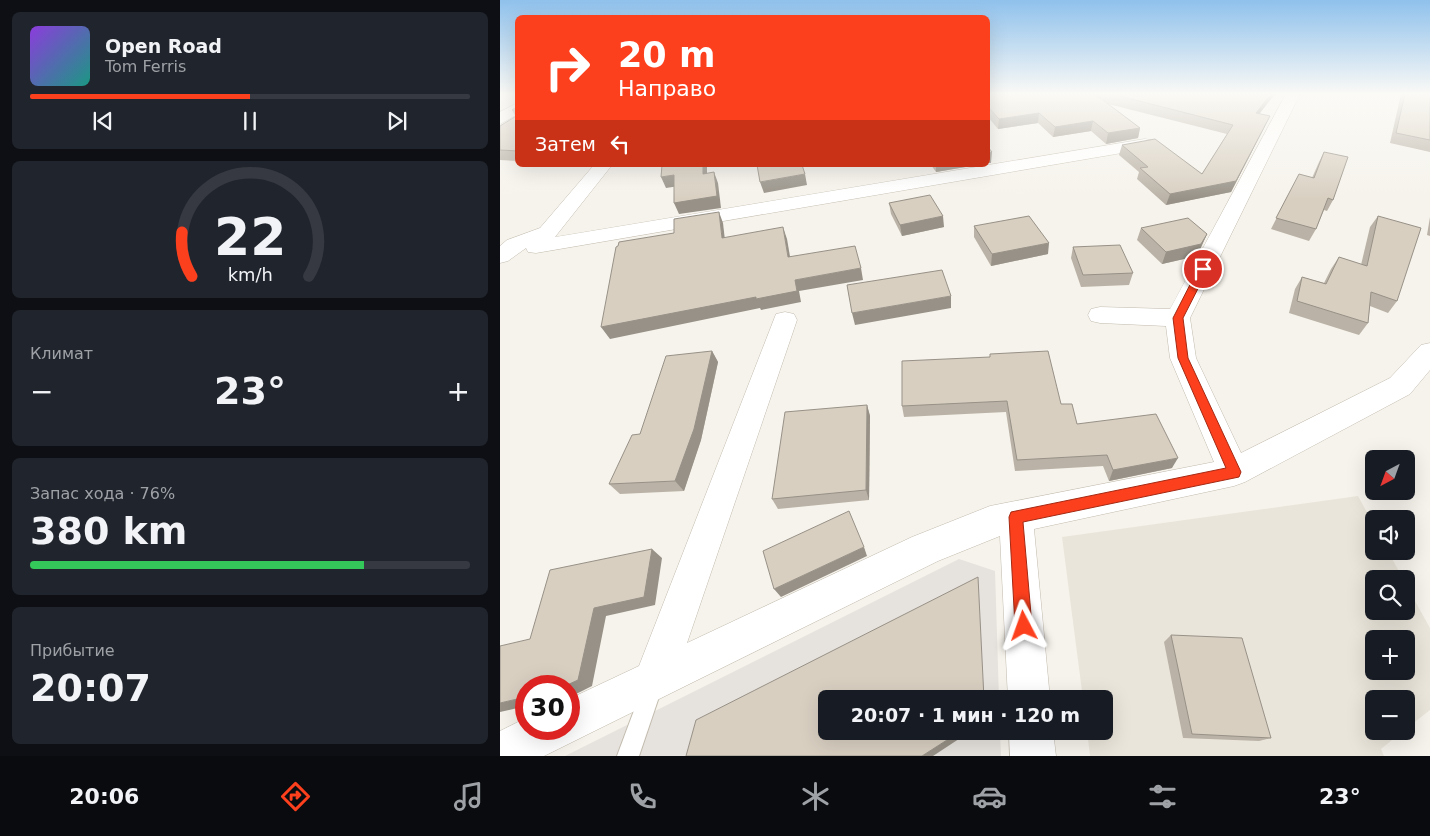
<!DOCTYPE html>
<html lang="ru">
<head>
<meta charset="utf-8">
<style>
	:root { --surface:#171b24; --page:#20242c; --text:#f1f3f6; --muted:#9ea1a6; --line:#363941; --accent:#fc3f1d }
	body { margin:0; font-family:"DejaVu Sans",sans-serif; background:var(--page); color:var(--text); height:100vh; display:flex; flex-direction:column; font-size:19px; white-space:nowrap }
	* { box-sizing:border-box; margin:0 }
	p { font-size:16px; color:var(--muted) }
	.icon { flex:none; width:28px; height:28px; fill:none; stroke:currentColor; stroke-width:2; stroke-linecap:round; stroke-linejoin:round }
	.map { position:relative; flex:1; overflow:hidden }
	.drawer { display:flex; flex-direction:column; gap:12px; padding:12px; background:#0d0f14; width:500px }
	.drawer>* { flex:none }
	.banner { position:absolute; left:15px; top:15px; width:475px; height:152px; border-radius:8px; box-shadow:0 5px 20px #0002; background:#fc3f1d; color:#fff; overflow:hidden }
	.needle { width:32px; rotate:221deg }
	.buttons { position:absolute; left:865px; top:450px; display:grid; gap:10px }
	.buttons a { display:grid; place-items:center; width:50px; height:50px; border-radius:8px; background:var(--surface); box-shadow:0 5px 20px #0002; font-size:25px }
	.speed { position:absolute; left:15px; top:675px; display:flex; gap:10px; font-size:25px; font-weight:700; text-align:center }
	.speed>* { display:grid; place-content:center; width:65px; height:65px; border-radius:50%; background:var(--surface); box-shadow:0 5px 20px #0002; line-height:1 }
	.speed .limit { border:8px solid #d22; background:#fff; color:#111 }
	.pin { position:absolute; display:grid; place-items:center; width:42px; height:42px; color:#fff; margin:-21px; border:2px solid #fff; border-radius:50%; box-shadow:0 1px 5px #0007 }
	.me { position:absolute; width:55px; margin:-28px; rotate:356deg; stroke-linejoin:round; filter:drop-shadow(0 0 4px #0008) }
	.turn { display:flex; align-items:center; gap:18px; height:105px; padding:0 20px; font-size:22px }
	.turn .icon { width:65px; height:65px; stroke-width:2.5 }
	.turn b { display:block; font-size:35px; line-height:42px }
	.then { display:flex; align-items:center; height:48px; padding:0 20px; background:#0003; gap:10px; font-size:19px }
	.big { font-size:38px; font-weight:600; line-height:1.1 }
	.drawer .widget { flex:1; display:flex; flex-direction:column; justify-content:center; gap:8px; min-width:0; padding:0 18px; border-radius:8px; background:var(--page) }
	.drawer .dial { align-items:center; gap:0 }
	.dial svg { height:130px; overflow:visible; fill:none; stroke:var(--line); stroke-width:7; stroke-linecap:round; text-anchor:middle }
	.dial text { fill:var(--text); stroke:none }
	.song { display:flex; align-items:center; gap:15px }
	.cover { width:60px; height:60px; border-radius:8px; background:linear-gradient(135deg,hsl(270 70% 55%),hsl(170 70% 35%)) }
	.played { height:5px; border-radius:2px; background:linear-gradient(90deg,var(--accent) 50%,var(--line) 50%) }
	.keys { display:flex; justify-content:space-around; direction:ltr }
	.heat { display:flex; justify-content:space-between; align-items:center; font-size:28px; direction:ltr }
	.charge { height:8px; border-radius:4px; background:linear-gradient(90deg,#34c759 76%,var(--line) 0) }
	.trip { position:absolute; left:318px; top:690px; width:295px; height:50px; border-radius:8px; background:var(--surface); box-shadow:0 5px 20px #0002; font-weight:600; line-height:50px; text-align:center }
	.tab-bar { display:flex; height:80px; justify-content:space-around; align-items:center; background:#090b0e; color:var(--muted) }
	.tab-bar .icon { width:35px; height:35px }
	.tab-bar .current { color:var(--accent) }
	.tab-bar b { font-size:22px; color:var(--text) }
	main { display:flex; flex:1; min-height:0 }
	.map>svg:first-child { display:block }
</style>
</head>
<body>
<main>
<section class="drawer">
<div class="widget">
<div class="song"><i class="cover"></i><div><b>Open Road</b><p>Tom Ferris</p></div></div>
<div class="played"></div>
<div class="keys"><svg class="icon" aria-label="previous" viewBox="0 0 24 24"><path d="M18 5L8 12l10 7zM5 5v14"/></svg><svg class="icon" aria-label="pause" viewBox="0 0 24 24"><path d="M8 5v14M16 5v14"/></svg><svg class="icon" aria-label="next" viewBox="0 0 24 24"><path d="M6 5l10 7-10 7zM19 5v14"/></svg></div>
</div>
<div class="widget dial"><svg viewBox="0 0 100 80">
<path d="M14 69A42 42 0 1 1 86 69"/>
<path d="M14 69A42 42 0 0 1 8 42" stroke="#fc3f1d"/>
<text x="50" y="56" font-size="32" font-weight="700">22</text>
<text x="50" y="72" font-size="11">km/h</text>
</svg></div>
<div class="widget"><p>Климат</p>
<div class="heat"><a>−</a><b class="big">23°</b><a>+</a></div>
</div>
<div class="widget"><p>Запас хода · 76%</p><b class="big">380 km</b><div class="charge"></div></div>
<div class="widget"><p>Прибытие</p><b class="big">20:07</b></div>
</section>
<div class="map">
<svg width="930" height="756" viewBox="0 0 930 756">
	<rect width="100%" height="100%" fill="#f6f3ec"/>
	<!-- residential -->
	<path fill="#eae5da" fill-rule="evenodd" d="M858 496 874 525V551H888L903 579H874V611H906V585L930 628V710L906 729V699H874V731H903L881 749 884 756H590L587 731H604V699H583L562 537ZM874 639H906V671H874Z"/>
	<!-- industrial -->
	<path fill="#e6e2dd" d="M459 559 495 571 499 699H326V731H500L501 756H65Z"/>
	<g fill="none" stroke-linecap="round" stroke-linejoin="round">
		<defs>
			<path id="lane" d="M152 678 159 681 162 688 139 756H117L145 681Z"/>
			<g id="street">
				<path d="M786 94H800L690 318 696 358 741 453 890 378 921 345 930 343V370L910 394 745 482 734 486 534 529 550 699H508L500 536 438 561 44 756H0V731L26 718V729H69V699L139 666 276 314 285 312 294 314 297 320 187 643 412 537 490 506 714 462 670 358 666 326 600 323 591 321 588 315 591 309 600 307 670 309Z"/>
				<path d="M18 103V114L0 124V112Z"/>
				<path d="M645 139 651 140 653 144 651 148 36 253 28 252 26 248 8 261 0 263V246L7 240 40 228 94 165H112L55 237Z"/>
				<path d="M509 731H553L556 756H510Z"/>
			</g>
		</defs>
		<!-- lane casing -->
		<use href="#lane" stroke="#c2bbae" stroke-width="2"/>
		<!-- street casing -->
		<use href="#street" stroke="#c2bbae" stroke-width="1"/>
		<!-- lane -->
		<use href="#lane" fill="#fff" fill-rule="evenodd"/>
		<!-- street -->
		<use href="#street" fill="#fff" fill-rule="evenodd"/>
	</g>
	<!-- wall -->
	<g fill="#bab2a6">
		<path d="M488 94H775L760 113 765 126 731 192 666 205 637 179 639 172 619 155 622 145 702 174 727 134 608 104 640 128 638 138 606 144 591 131 553 137 538 123 498 129 488 117Z"/>
		<path d="M901 94H930V152L890 143Z"/>
		<path d="M18 106V161L0 160V126L16 117 12 110Z"/>
		<path d="M824 152 833 200 827 211 824 210 816 229 809 241 771 229 799 174 812 178 819 162Z"/>
		<path d="M431 165H477L436 172Z"/>
		<path d="M389 203 444 227 402 236 391 214Z"/>
		<path d="M878 216 897 301 888 313 870 306 868 323 859 335 789 313 795 289 802 277 824 283 831 269 839 257 861 265 870 227Z"/>
		<path d="M930 217V236L927 235Z"/>
		<path d="M474 226 548 254 491 266 474 237Z"/>
		<path d="M641 228 707 234 697 256 662 264 637 240Z"/>
		<path d="M573 247 633 273 629 285 581 287 571 258Z"/>
		<path d="M212 351 218 362 201 440 184 491 120 494 109 484 140 434Z"/>
		<path d="M490 354 561 404 577 424 672 468 609 481 603 466 515 471 506 412 404 417 402 406 490 357Z"/>
		<path d="M367 405 370 416 369 500 278 509 272 499Z"/>
		<path d="M671 635 771 738 759 741 683 738 664 642Z"/>
	</g>
	<!-- shaded-wall -->
	<g fill="#979187">
		<path d="M771 94H775L752 123 756 113Z"/>
		<path d="M539 113 538 123 498 129 499 119Z"/>
		<path d="M770 116 765 126 731 192 666 205 670 194 736 181Z"/>
		<path d="M593 121 591 131 553 137 555 127Z"/>
		<path d="M640 128 638 138 606 144 608 133Z"/>
		<path d="M492 152 491 163H488V153Z"/>
		<path d="M203 165H207V185L203 174Z"/>
		<path d="M436 165H477L436 172Z"/>
		<path d="M214 172 218 183 221 208 179 214 174 203Z"/>
		<path d="M305 174 307 185 264 193 260 182Z"/>
		<path d="M174 175 179 186 166 188 161 177Z"/>
		<path d="M219 212 223 223 226 249 222 238Z"/>
		<path d="M443 216 444 227 402 236 400 225Z"/>
		<path d="M283 227 287 239 292 268 288 257Z"/>
		<path d="M707 234 697 256 662 264 666 252Z"/>
		<path d="M549 243 548 254 491 266 492 254Z"/>
		<path d="M361 268 363 280 299 291 301 302 261 310 260 308 110 339 101 327 295 280Z"/>
		<path d="M451 296V308L355 325 352 313Z"/>
		<path d="M212 351 218 362 201 440 184 491 175 481Z"/>
		<path d="M367 405 370 416 369 500 366 490Z"/>
		<path d="M678 458 672 468 609 481 613 470Z"/>
		<path d="M364 547 367 556 281 597 274 589Z"/>
		<path d="M152 549 162 558 155 605 106 616 92 686 74 695 69 696V686H65L94 608Z"/>
		<path d="M26 697V706L0 712V703Z"/>
		<path d="M461 731H471L433 756H422Z"/>
	</g>
	<!-- building -->
	<g fill="#d8cfc1" stroke="#979187">
		<path d="M488 94H595L640 128 608 133 593 121 555 127 539 113 499 119 488 107Z"/>
		<path d="M612 94H771L756 113 770 116 736 181 670 194 640 168 648 167 622 145 655 139 702 174 733 125Z"/>
		<path d="M905 94H930V140L896 133Z"/>
		<path d="M18 106V110H12Z"/>
		<path d="M18 115V151L0 150V126Z"/>
		<path d="M488 147 492 152 488 153Z"/>
		<path d="M824 152 848 157 833 200 828 198 816 229 776 218 799 174 814 178Z"/>
		<path d="M162 165H203V174L214 172 217 196 174 203V175L161 177Z"/>
		<path d="M257 165H302L305 174 260 182Z"/>
		<path d="M430 195 443 216 400 225 389 203Z"/>
		<path d="M219 212 222 238 283 227 288 257 355 246 361 268 295 280 297 291 256 299V297L101 327 116 247 118 246 119 242 174 233V219Z"/>
		<path d="M529 216 549 243 492 254 474 226Z"/>
		<path d="M878 216 921 228 897 301 871 292 868 323 797 301 802 277 826 284 839 257 867 266Z"/>
		<path d="M688 218 707 234 701 244 666 252 641 228Z"/>
		<path d="M620 245 633 273 583 275 573 247Z"/>
		<path d="M442 270 451 296 352 313 347 285Z"/>
		<path d="M212 351 194 429 175 481 109 484 132 435 140 434 166 356Z"/>
		<path d="M548 351 561 404H572L577 424 656 414 678 458 613 470 607 455 517 460 507 401 402 406V361L490 357V354Z"/>
		<path d="M367 405 366 490 272 499 285 412Z"/>
		<path d="M349 511 364 547 274 589 263 551Z"/>
		<path d="M152 549 144 597 94 608 78 680 65 686H26V697L0 703V646L30 639 50 570Z"/>
		<path d="M478 577 484 699H326V731H461L422 756H186L196 720Z"/>
		<path d="M671 635 742 638 771 738 692 734Z"/>
	</g>
	<!-- sky -->
	<linearGradient id="sky" x2="0" y2="1"><stop stop-color="#8fc1ec"/><stop offset="0.47" stop-color="#fbfaf6"/><stop offset="1" stop-color="#fbfaf6" stop-opacity="0"/></linearGradient>
	<rect width="930" height="200" fill="url(#sky)"/>
	<!-- route -->
	<path fill="#fc3f1d" stroke="#a42913" d="M703 266 708 269 683 318 688 358 741 472 739 477 523 522 532 626 529 632 524 634 518 632 515 626 509 517 511 512 726 468 678 358 673 318 698 269Z"/>
</svg>
<div class="buttons">
<a><svg class="needle" viewBox="-14 -14 28 28"><path d="M0-13l5 13h-10z" fill="#e53935"/><path d="M0 13l5-13h-10z" fill="#9ea1a6"/></svg></a>
<a><svg class="icon" aria-label="sound" viewBox="0 0 24 24"><path d="M4 9h4l5-4v14l-5-4H4zM17 9q2 3 0 6"/></svg></a>
<a><svg class="icon" aria-label="search" viewBox="0 0 24 24"><circle cx="10" cy="10" r="6"/><path d="M15 15l6 6"/></svg></a>
<a>+</a>
<a>−</a>
</div>
<div class="speed"><div class="limit">30</div></div>
<div class="pin" style="left:703px;top:269px;background:#d93025"><svg class="icon" aria-label="arrive" viewBox="0 0 24 24"><path d="M6 21V4h12l-3 4 3 4H6"/></svg></div>
<svg class="me" style="left:524px;top:626px" viewBox="-20 -20 40 40"><path d="M0-17L14 15 0 8-14 15z" fill="#fc3f1d" stroke="#fff" stroke-width="4"/></svg>
<div class="trip">20:07 · 1 мин · 120 m</div>
<div class="banner">
<div class="turn"><svg class="icon" aria-label="right" viewBox="0 0 24 24"><path d="M7 20v-9h11M14 6l5 5-5 5"/></svg><div><b>20 m</b>Направо</div></div>
<div class="then">Затем<svg class="icon" aria-label="left" viewBox="0 0 24 24"><path d="M17 20v-9H6M10 6l-5 5 5 5"/></svg></div>
</div>
</div>
</main>
<nav class="tab-bar">
<b>20:06</b>
<svg class="icon current" aria-label="directions" viewBox="0 0 24 24"><path d="M12 3l9 9-9 9-9-9zM9 14v-3h6M13 9l2 2-2 2"/></svg>
<svg class="icon" aria-label="music" viewBox="0 0 24 24"><path d="M9 18V5l10-2v13"/><circle cx="6" cy="18" r="3"/><circle cx="16" cy="16" r="3"/></svg>
<svg class="icon" aria-label="phone" viewBox="0 0 24 24"><path d="M5 4h4l2 5-3 2q2 4 5 5l2-3 5 2v4C11 20 4 13 5 4z"/></svg>
<svg class="icon" aria-label="climate" viewBox="0 0 24 24"><path d="M12 3v18M4 7l16 10M4 17L20 7"/></svg>
<svg class="icon" aria-label="car" viewBox="0 0 24 24"><path d="M5 17H2v-5l4-1 3-4h7l3 4 3 1v5h-3M9 17h6M6 11h13"/><circle cx="7" cy="17" r="2"/><circle cx="17" cy="17" r="2"/></svg>
<svg class="icon" aria-label="filters" viewBox="0 0 24 24"><path d="M4 7h16M4 17h16"/><circle cx="9" cy="7" r="2"/><circle cx="15" cy="17" r="2"/></svg>
<b>23°</b>
</nav>
</body>
</html>
